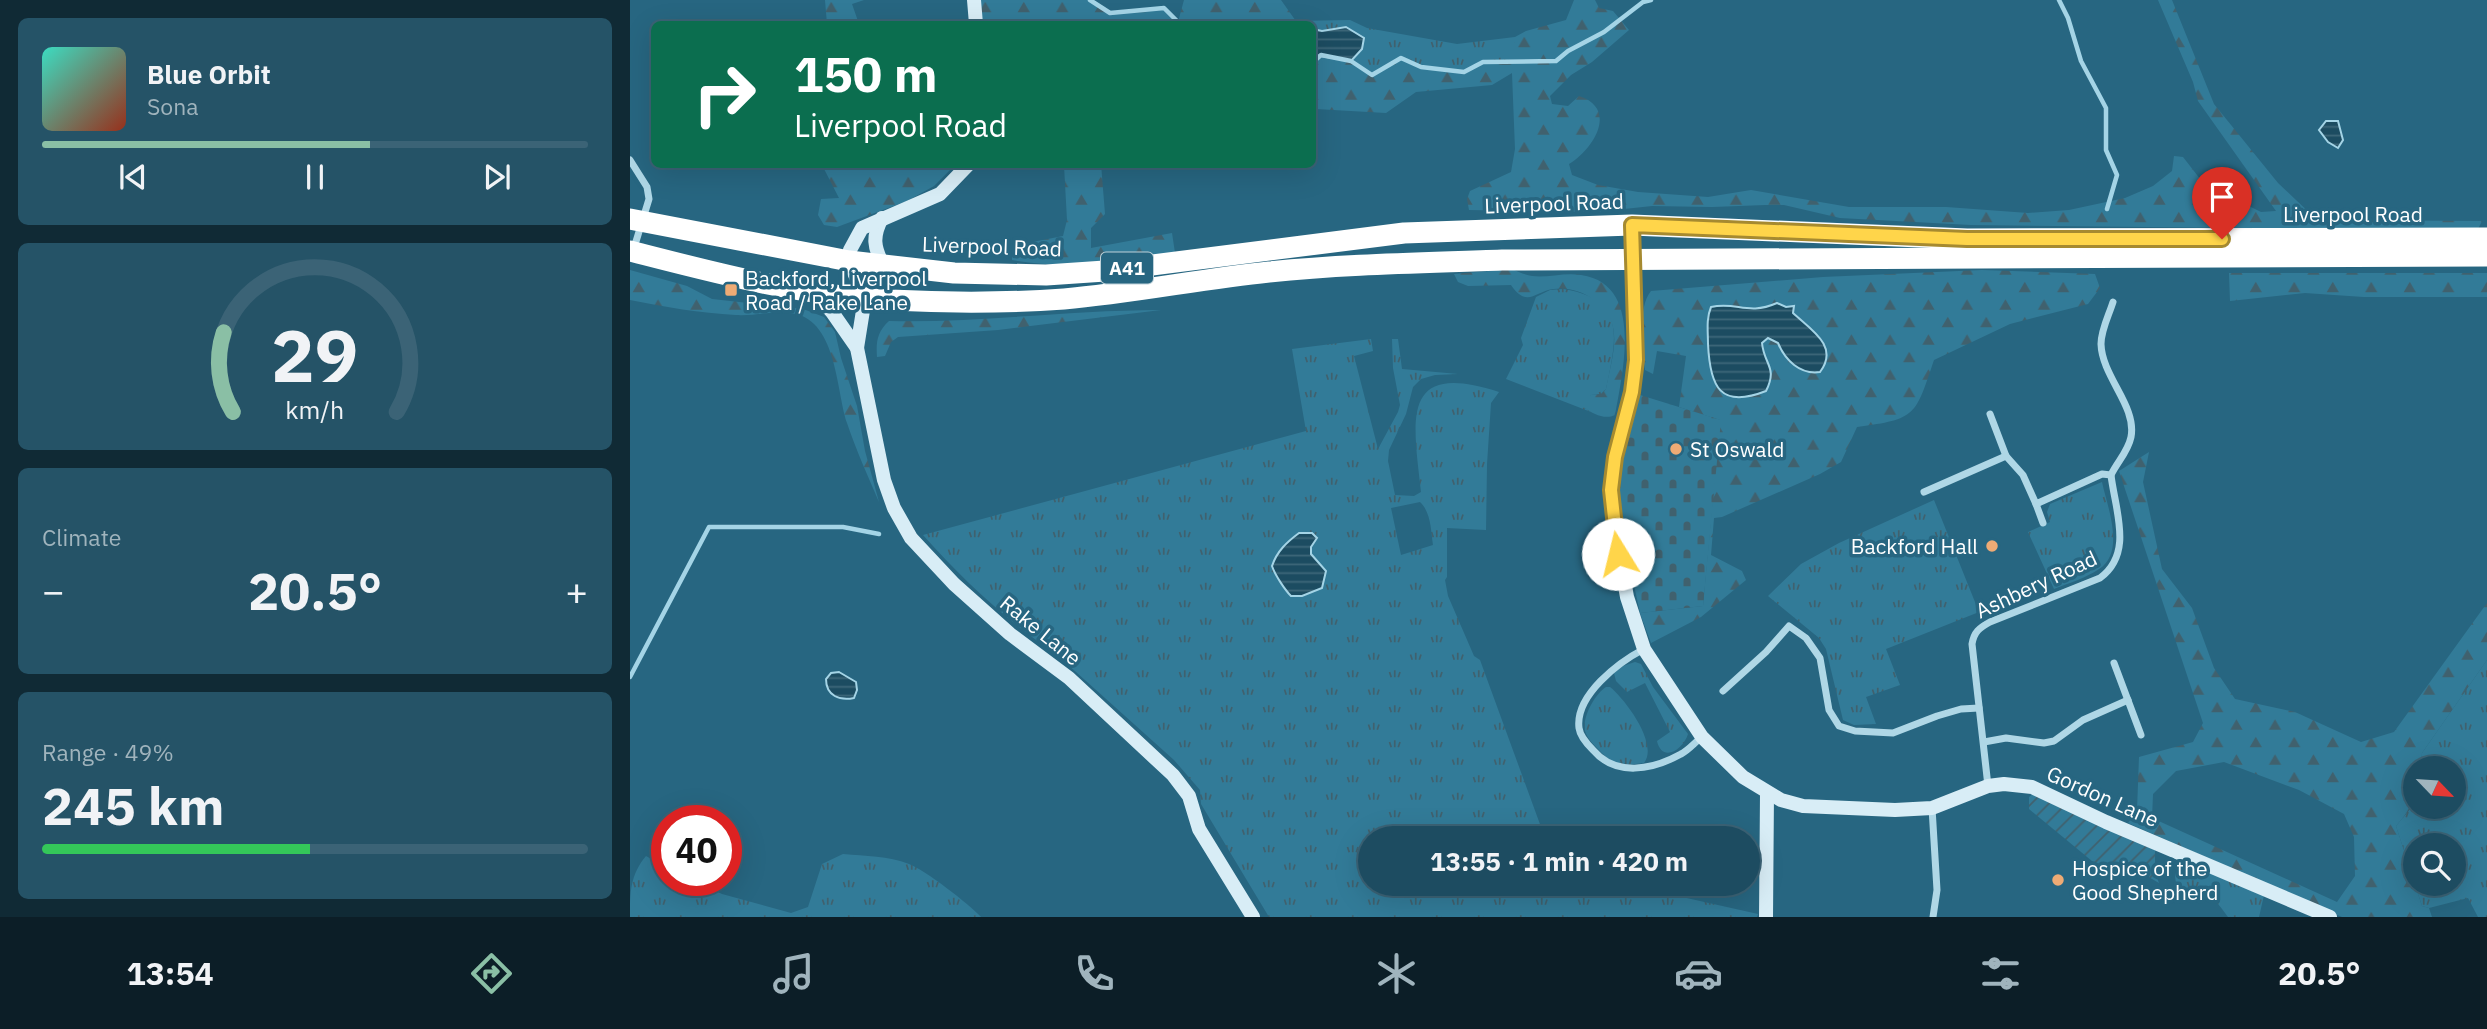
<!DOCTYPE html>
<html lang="en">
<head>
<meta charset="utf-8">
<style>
	:root { --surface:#1d4c61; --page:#255367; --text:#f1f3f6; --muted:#a0b4bd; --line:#3b6376; --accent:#8abfa5 }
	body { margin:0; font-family:"IBM Plex Sans",sans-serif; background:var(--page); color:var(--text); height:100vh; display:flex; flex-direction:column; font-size:26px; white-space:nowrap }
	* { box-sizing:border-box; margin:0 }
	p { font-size:23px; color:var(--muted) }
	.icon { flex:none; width:38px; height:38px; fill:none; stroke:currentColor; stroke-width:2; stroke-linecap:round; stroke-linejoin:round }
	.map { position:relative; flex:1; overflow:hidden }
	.sheet { display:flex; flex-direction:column; gap:18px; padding:18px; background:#102a35; width:630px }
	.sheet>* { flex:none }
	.banner { position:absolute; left:21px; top:21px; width:665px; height:147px; border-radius:10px; box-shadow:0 7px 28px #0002,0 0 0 2px var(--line); background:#0b6e4f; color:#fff; overflow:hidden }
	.needle { width:46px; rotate:115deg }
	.fabs { position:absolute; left:1773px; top:756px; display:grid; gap:14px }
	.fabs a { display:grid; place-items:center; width:63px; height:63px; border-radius:50%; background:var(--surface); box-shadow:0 7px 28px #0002,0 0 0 2px var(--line); font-size:35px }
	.speed { position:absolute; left:21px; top:805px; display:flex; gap:14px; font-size:35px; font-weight:700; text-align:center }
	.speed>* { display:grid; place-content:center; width:91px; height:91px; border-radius:50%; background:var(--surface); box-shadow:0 7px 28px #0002,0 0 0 2px var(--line); line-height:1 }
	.speed .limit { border:10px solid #d22; background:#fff; color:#111 }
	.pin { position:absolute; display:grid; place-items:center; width:60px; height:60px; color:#fff; margin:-72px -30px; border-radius:50% 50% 50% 0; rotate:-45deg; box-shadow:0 0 7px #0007 }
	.pin .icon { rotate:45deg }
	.me { position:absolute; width:77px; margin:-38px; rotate:351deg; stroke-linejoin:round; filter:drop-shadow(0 0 5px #0008) }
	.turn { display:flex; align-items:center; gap:24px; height:147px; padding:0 28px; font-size:32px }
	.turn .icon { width:91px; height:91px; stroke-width:2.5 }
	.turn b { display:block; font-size:49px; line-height:60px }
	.big { font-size:52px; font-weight:700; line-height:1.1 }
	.sheet .card { flex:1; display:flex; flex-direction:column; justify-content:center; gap:10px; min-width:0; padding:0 24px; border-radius:10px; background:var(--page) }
	.sheet .dial { align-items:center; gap:0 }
	.dial svg { height:182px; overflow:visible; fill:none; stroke:var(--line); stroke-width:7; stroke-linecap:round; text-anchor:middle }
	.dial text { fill:var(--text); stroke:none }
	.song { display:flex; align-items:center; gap:21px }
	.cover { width:84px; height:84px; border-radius:10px; background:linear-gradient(135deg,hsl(170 70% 55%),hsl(10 70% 35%)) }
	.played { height:7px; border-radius:4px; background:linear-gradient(90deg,var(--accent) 60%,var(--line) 60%) }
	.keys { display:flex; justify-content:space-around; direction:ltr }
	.heat { display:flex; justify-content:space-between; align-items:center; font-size:38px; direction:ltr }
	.charge { height:10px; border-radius:5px; background:linear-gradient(90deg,#34c759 49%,var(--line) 0) }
	.trip { position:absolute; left:728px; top:826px; width:402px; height:70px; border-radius:35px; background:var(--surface); box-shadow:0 7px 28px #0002,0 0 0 2px var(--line); font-weight:700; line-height:70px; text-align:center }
	.tab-bar { display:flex; height:112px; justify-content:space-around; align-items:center; background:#0c1e27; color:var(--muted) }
	.tab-bar .icon { width:49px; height:49px }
	.tab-bar .current { color:var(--accent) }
	.tab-bar b { font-size:32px; color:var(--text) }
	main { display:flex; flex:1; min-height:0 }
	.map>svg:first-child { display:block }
</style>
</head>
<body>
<main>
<section class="sheet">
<div class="card">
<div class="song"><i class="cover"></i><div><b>Blue Orbit</b><p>Sona</p></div></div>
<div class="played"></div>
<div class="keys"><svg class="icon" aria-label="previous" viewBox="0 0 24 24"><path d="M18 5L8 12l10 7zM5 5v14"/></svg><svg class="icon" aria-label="pause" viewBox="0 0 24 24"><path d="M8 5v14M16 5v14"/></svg><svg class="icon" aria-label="next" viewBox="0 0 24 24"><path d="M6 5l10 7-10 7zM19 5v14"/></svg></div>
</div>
<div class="card dial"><svg viewBox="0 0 100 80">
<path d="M14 69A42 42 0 1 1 86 69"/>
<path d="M14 69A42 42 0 0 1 10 34" stroke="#8abfa5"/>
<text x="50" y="56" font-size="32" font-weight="700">29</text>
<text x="50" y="72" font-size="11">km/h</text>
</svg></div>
<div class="card"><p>Climate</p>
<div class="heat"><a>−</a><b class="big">20.5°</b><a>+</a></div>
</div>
<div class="card"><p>Range · 49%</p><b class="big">245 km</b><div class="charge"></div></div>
</section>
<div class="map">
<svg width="1857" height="917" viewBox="0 0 1857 917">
	<defs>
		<pattern id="grass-tufts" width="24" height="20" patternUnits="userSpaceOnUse" patternTransform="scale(1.75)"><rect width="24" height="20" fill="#327b98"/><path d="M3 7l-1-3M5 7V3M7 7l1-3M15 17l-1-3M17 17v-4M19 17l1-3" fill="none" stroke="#40616e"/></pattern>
		<pattern id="forest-firs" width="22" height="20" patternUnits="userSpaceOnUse" patternTransform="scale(1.75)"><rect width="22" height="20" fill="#327b98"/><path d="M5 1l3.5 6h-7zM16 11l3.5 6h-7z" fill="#40616e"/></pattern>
		<pattern id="cemetery-stones" width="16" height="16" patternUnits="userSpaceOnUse" patternTransform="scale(1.75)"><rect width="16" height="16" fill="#327b98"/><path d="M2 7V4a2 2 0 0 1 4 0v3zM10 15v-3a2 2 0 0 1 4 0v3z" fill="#40616e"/></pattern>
		<pattern id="garden-furrows" width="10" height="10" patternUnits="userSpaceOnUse" patternTransform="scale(1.75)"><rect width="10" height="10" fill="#327b98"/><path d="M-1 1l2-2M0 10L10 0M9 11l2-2" fill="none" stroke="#40616e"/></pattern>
		<pattern id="water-rules" width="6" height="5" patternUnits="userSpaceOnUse" patternTransform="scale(1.75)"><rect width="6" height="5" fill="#1c4c61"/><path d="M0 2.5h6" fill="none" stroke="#3e6779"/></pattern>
	</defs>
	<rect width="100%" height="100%" fill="#276681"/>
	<!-- grass -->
	<g fill="url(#grass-tufts)" fill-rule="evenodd">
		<path d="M720 20 737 28 827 44 885 37 889 63 853 62 834 72 791 67 771 59 742 75 721 61 732 49 716 27 692 31 683 29 682 24H668L666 21Z"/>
		<path d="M933 289C998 299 986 340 976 389L971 394 961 395 955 408 961 412 876 379 893 345 891 338 906 297 920 290Z"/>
		<path d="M741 339 743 351 724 356 748 449 768 412 770 405 763 368 762 339H768L772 369 828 374 805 375 791 379 783 387 776 414 759 450 758 461 765 495 784 496 791 492C783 419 770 360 869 392L861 403 857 464 856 530 817 528V577L815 580 818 596 844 656 850 660 915 838H740V884H994L1128 914 1127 917H639L571 804 570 790 544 760 426 654C377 621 332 579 293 535L676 431 662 349ZM790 502C801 512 801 531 803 545L771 555 761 508ZM681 547V554L696 571 684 590 672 596 655 591 652 580Z"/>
		<path d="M1472 482C1477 506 1496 552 1469 569 1456 578 1439 583 1424 589L1398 532 1420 522 1417 512 1420 504Z"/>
		<path d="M1304 500 1349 612 1256 649 1270 685 1236 697 1246 724 1224 725 1213 720 1196 649 1189 638 1138 596 1171 564 1209 543Z"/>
		<path d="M1857 660V917H1848L1838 898 1799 908 1792 906 1766 826 1785 803V807H1824V768H1791L1792 753ZM1785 845H1824V884H1785Z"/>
		<path d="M1005 662 1011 664 1023 687 1058 734C1053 750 1032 763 1027 741L1040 732 1015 683 997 692 986 681 984 673 993 666Z"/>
		<path d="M976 687H980C995 699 1029 744 1014 763 1005 764 994 766 986 763 978 760 973 754 968 749 963 744 957 738 955 731 952 717 965 694 976 687Z"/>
		<path d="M213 854C235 856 258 856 279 864 295 870 339 904 351 917H0C0 893 0 875 16 856L37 868V880H62L92 894 161 913 178 907 192 864Z"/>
		<path d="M1557 860 1634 895 1629 917H1598C1583 896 1581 894 1554 891L1548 898 1545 876 1548 864Z"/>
	</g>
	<!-- forest -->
	<g fill="url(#forest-firs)" fill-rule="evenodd">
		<path d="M195 0H234L222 4 229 24H197Z"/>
		<path d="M351 0H460L480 13 534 8 548 22 554 0H651L668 24H352Z"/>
		<path d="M944 0H965L969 8 983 11 999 30 962 62 941 75 920 96 922 104 938 106 949 96C989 109 963 150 939 164L942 175 968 185 1008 192 1078 197 1121 190 1219 207H1316L1398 213 1439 210 1495 198 1523 186 1542 171 1544 156 1553 157 1574 184 1631 212 1646 211 1568 101 1563 82 1528 0H1542L1584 104 1648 183 1687 220 1852 221 1848 229 1805 230 1341 225 1210 218 1154 205H1135L1082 207 1022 206 966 212 839 210 837 199 840 191 881 172 885 149 882 73 862 85 786 92 756 113 686 109 683 111V55L721 61 742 75 771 58 791 67 834 72 853 62 883 63 885 37 896 31 936 20Z"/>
		<path d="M471 164 475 214 461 228V248L542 233 545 253C491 262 438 270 382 260V246L433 236 437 220 434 165Z"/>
		<path d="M192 165H325L304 186 277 201 207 227 194 225 188 215 191 199 209 198Z"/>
		<path d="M882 269C888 272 896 275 902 276 918 278 935 272 951 275 1015 284 992 374 985 415 975 420 963 414 955 408V400L961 395 971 394 976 389C982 356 996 322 964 300 952 291 938 287 923 289 904 292 897 308 881 285L838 286 828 282 824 274Z"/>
		<path d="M0 270 57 286 82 299 173 309 194 317 205 332 211 358 227 406 235 451 249 502C238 476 226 450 217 423 206 390 207 316 159 313 141 311 123 316 106 315 70 313 35 307 0 300Z"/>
		<path d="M1352 270 1465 274 1470 288 1458 304 1380 324 1304 360C1285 416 1287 419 1227 427L1211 462 1190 474 1092 517 1084 518 1081 555 1112 571 1116 580 1071 617 1021 643 1010 613 1073 606 1090 420 1049 407 1056 356 1027 351 1023 374 1015 370C1013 348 1007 308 1021 291L1193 277Z"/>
		<path d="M1599 273H1857V297H1734L1675 293 1600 301Z"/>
		<path d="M531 310 368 330 268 337 261 342 255 356 247 357C246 342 247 332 259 321 350 323 440 310 531 310Z"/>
		<path d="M1519 452 1513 482 1532 569 1562 608 1584 668 1605 699 1665 712 1731 742 1764 732 1857 603V660L1792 753 1791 768H1785V803L1766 826 1792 906 1799 908 1802 917H1712L1498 823 1507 811 1509 757 1563 742 1573 723 1489 471ZM1594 762 1669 790 1714 814 1724 837 1725 876 1707 902 1522 818 1523 794 1546 771Z"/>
	</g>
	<!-- cemetery -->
	<path fill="url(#cemetery-stones)" d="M1010 395 1091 420 1073 606 1010 613 997 552 988 480Z"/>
	<!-- garden -->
	<path fill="url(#garden-furrows)" d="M1403 794 1525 850V873L1529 883 1510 872 1474 866 1462 861 1399 809V797Z"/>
	<!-- water -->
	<g fill="url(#water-rules)" stroke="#a4d4e6" stroke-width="2">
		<path d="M716 27 734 38 732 49 721 61 683 55V29L692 31Z"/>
		<path d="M1696 121H1708L1713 140 1708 148 1698 142 1689 130Z"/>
		<path d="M1147 303 1156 307 1164 306 1163 313C1180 329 1210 346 1190 372 1170 375 1155 360 1148 343L1138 338 1132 343C1134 365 1148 367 1136 391 1090 409 1080 387 1078 344 1078 331 1076 319 1081 307 1107 301 1117 316 1147 303Z"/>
		<path d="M669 533H682L687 538 681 547V554L696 571 692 588 672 596H661C655 590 645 575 642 566 647 551 657 542 669 533Z"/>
		<path d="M209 672 226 682 227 690 224 698C210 701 196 696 196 679L201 673Z"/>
	</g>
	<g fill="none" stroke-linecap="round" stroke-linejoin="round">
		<!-- stream -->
		<g stroke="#a4d4e6" stroke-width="4.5">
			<path d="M460 0 480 13 534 8 550 24"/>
			<path d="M1429 0 1438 18 1451 61 1476 108V150L1487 175 1477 209"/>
			<path d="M682 63 691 55 721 61 742 75 771 58 791 67 834 72 853 62 926 61 938 51 974 32 1013 2 1021 0"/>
			<path d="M0 677 79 527H213L249 534"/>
		</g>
		<!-- street -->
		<g stroke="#afd7e6" stroke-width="7">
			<path d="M0 160 17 187 19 199 4 248"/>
			<path d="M1360 414 1376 456 1393 475 1406 504 1472 474 1481 475"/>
			<path d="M1294 492 1376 456"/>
			<path d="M1406 504 1413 523"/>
			<path d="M1014 649C989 662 945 695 949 728 950 736 957 744 963 750 986 777 1022 770 1051 754 1059 750 1065 742 1072 737"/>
			<path d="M1484 663 1511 735"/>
			<path d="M1093 691 1136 652 1159 626 1176 638 1190 658 1199 710 1209 726 1225 731 1263 733 1307 716 1331 709 1349 708"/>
			<path d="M1354 742 1376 738 1414 743 1424 741 1453 720 1498 700"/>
			<path d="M1358 786 1342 644C1344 632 1349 628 1360 622L1470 578C1504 553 1485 510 1481 475 1487 462 1498 452 1501 437 1507 406 1472 377 1471 344 1471 330 1479 315 1483 302"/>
			<path d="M1302 808 1307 890 1303 917"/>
		</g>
		<!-- secondary -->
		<g stroke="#d8edf6" stroke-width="14">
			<path d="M344 0 346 24"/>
			<path d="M252 218C242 237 244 247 253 265"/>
			<path d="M1002 225 1006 360 1002 392 985 458 980 490 983 518 997 597 1014 649 1072 737 1113 777 1151 800 1173 806 1265 810 1302 808 1358 786 1374 784 1402 787 1476 822 1700 917"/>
			<path d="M184 292 202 312 227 348 254 480 264 508 281 538 324 584 380 634 439 678 543 775 559 796 569 829 623 917"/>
			<path d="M227 348 235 298 219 261 220 250 232 228 310 194 339 164"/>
			<path d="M1136 917 1137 793"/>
		</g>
		<!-- highway -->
		<g stroke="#fff" stroke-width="21">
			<path d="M0 219 219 261 324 273 416 275 475 271 774 233 1002 225 1337 239 1857 238"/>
			<path d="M0 251C86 273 171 296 260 300 318 303 377 303 434 299 503 293 571 279 639 272 717 264 794 263 872 260L1857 256"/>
		</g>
	</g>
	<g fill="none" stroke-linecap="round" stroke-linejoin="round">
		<defs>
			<path id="route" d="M988 554 981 490 985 457 1002 392 1006 360 1002 225 1337 239H1592"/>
		</defs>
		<!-- route casing -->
		<use href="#route" stroke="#a68a30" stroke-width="18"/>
		<!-- route -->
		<use href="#route" stroke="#ffd54a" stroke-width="12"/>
	</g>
	<!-- markers -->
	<g fill="#eeab75" stroke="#276681" stroke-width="2.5">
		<rect x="94" y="283" width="14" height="14" rx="3.5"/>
		<circle cx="1046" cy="449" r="7"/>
		<circle cx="1362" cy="546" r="7"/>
		<circle cx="1428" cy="880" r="7"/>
	</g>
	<g text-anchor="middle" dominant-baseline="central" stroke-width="7" stroke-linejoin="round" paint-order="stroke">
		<!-- shield labels -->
		<rect fill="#276681" stroke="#bed1d9" stroke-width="2" x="471" y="252.5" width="52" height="31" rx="5"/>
		<g font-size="19" font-weight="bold" fill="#fff">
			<text x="497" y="268">A41</text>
		</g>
		<!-- street labels -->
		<g font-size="21" fill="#fff" stroke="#276681">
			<text transform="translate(924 203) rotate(-2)">Liverpool Road</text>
			<text x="1723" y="214">Liverpool Road</text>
			<text transform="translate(362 246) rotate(2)">Liverpool Road</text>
			<text transform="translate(1406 584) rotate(-25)">Ashbery Road</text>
			<text transform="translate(411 630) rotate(39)">Rake Lane</text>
			<text transform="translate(1473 796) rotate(24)">Gordon Lane</text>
		</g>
		<!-- poi labels -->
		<g font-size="21" fill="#fff" stroke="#276681" text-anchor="start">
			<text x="115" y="278">Backford, Liverpool<tspan x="115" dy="24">Road / Rake Lane</tspan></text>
			<text x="1060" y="449">St Oswald</text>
			<text x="1348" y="546" text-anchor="end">Backford Hall</text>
			<text x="1442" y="868">Hospice of the<tspan x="1442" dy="24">Good Shepherd</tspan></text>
		</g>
	</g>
</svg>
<div class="fabs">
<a><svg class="needle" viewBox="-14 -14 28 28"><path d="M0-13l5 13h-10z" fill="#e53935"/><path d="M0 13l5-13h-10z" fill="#a0b4bd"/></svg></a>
<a><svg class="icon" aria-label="search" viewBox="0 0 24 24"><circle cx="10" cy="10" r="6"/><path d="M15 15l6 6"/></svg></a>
</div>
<div class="speed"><div class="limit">40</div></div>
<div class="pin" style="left:1592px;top:239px;background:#d93025"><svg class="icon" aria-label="arrive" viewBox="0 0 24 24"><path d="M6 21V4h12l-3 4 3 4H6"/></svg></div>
<svg class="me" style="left:988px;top:554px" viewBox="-20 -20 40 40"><circle r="19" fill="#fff"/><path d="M0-13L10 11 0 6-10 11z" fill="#ffd54a"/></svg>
<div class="trip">13:55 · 1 min · 420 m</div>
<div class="banner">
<div class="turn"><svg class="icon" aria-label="right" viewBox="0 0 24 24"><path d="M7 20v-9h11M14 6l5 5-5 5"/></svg><div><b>150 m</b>Liverpool Road</div></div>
</div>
</div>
</main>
<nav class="tab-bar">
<b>13:54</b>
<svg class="icon current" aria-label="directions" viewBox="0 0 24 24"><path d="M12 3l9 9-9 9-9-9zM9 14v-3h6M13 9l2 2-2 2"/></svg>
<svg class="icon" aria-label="music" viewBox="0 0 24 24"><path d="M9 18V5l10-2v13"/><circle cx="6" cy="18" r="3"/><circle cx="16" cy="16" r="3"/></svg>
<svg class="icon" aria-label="phone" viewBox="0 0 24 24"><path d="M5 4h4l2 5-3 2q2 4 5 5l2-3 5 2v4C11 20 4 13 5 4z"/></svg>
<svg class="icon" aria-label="climate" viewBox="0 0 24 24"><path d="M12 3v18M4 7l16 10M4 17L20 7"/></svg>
<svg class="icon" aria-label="car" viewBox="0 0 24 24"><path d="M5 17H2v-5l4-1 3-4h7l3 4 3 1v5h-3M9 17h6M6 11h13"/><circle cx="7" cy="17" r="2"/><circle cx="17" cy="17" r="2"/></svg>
<svg class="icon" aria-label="filters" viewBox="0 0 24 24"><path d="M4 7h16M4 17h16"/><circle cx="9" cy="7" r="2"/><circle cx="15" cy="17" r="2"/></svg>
<b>20.5°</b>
</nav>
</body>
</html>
